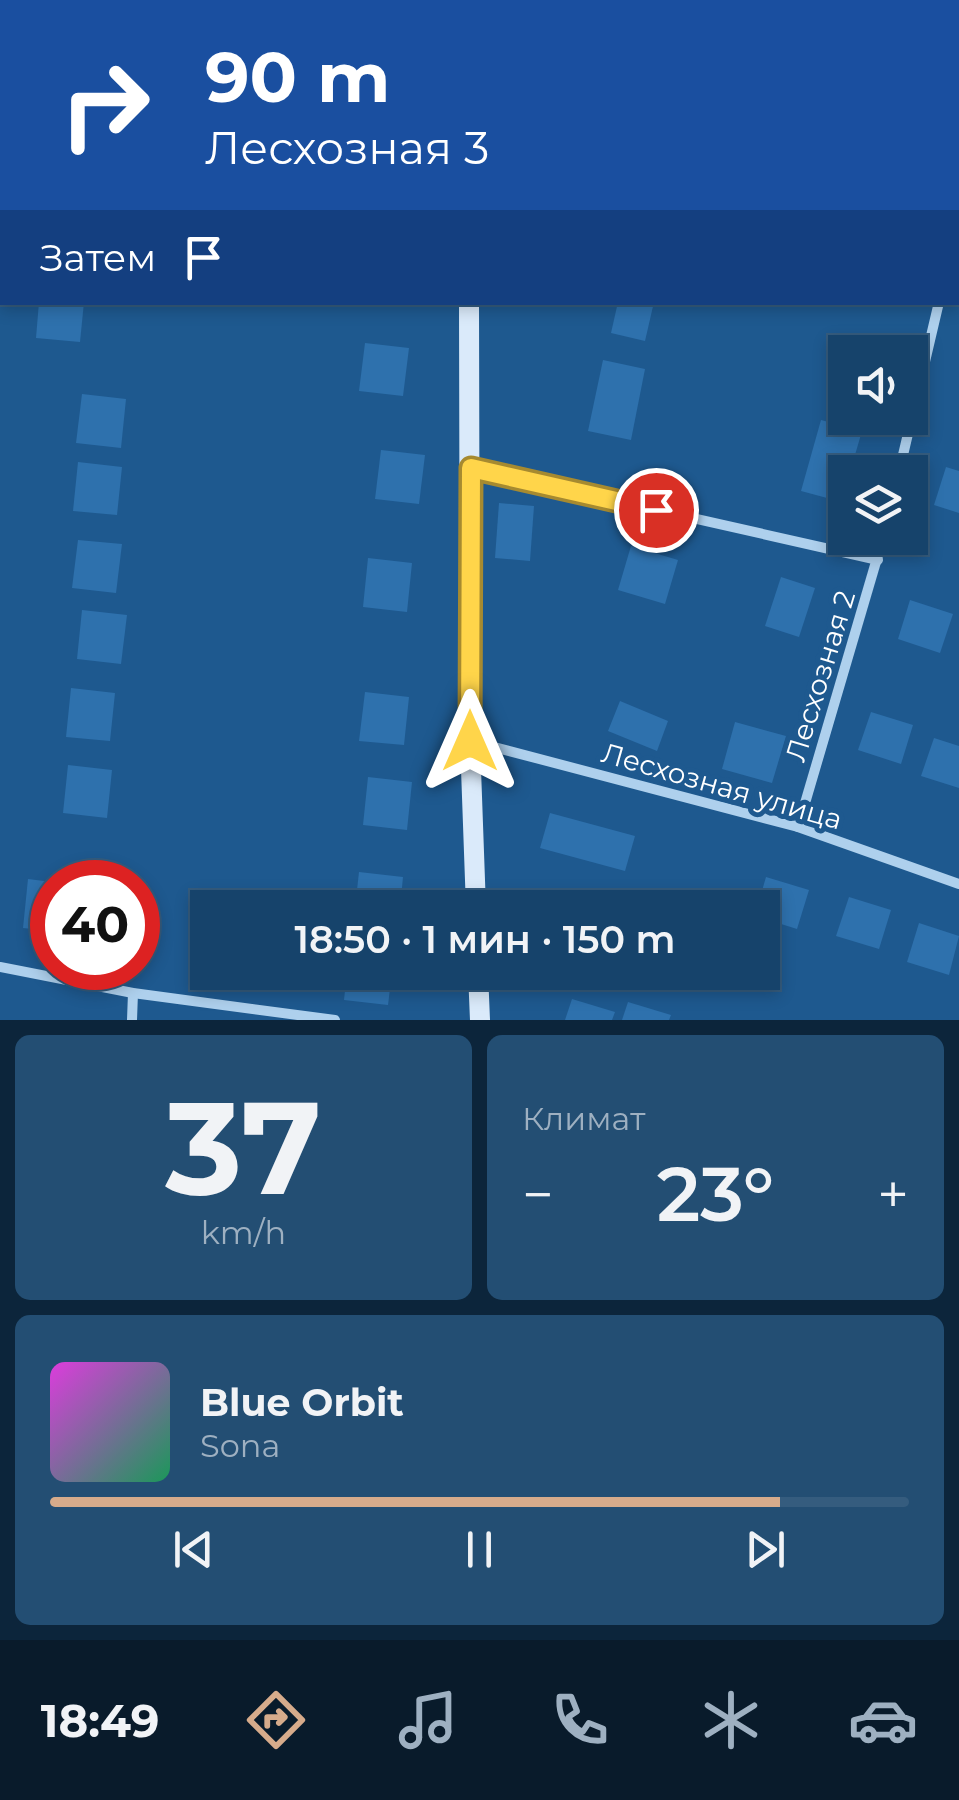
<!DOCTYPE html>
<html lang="ru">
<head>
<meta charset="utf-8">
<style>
	:root { --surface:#16436b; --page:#234e73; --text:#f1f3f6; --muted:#9eb0c1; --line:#355c7e; --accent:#d6ab8b }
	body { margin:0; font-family:Montserrat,sans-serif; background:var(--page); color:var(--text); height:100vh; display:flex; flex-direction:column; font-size:38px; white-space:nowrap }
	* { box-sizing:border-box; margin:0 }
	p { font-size:32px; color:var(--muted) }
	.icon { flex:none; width:55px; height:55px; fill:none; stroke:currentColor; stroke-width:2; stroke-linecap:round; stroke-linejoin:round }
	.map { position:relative; height:1020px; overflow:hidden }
	.side { display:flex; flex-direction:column; gap:15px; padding:15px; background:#0c253b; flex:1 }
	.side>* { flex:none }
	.top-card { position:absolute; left:0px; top:0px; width:960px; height:305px; box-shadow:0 5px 15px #0003,0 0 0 2px var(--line); background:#1a4fa0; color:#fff; overflow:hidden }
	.controls { position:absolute; left:828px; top:335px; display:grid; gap:20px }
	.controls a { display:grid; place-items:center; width:100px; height:100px; border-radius:0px; background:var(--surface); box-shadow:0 5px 15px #0003,0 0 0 2px var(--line); font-size:50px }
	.speed { position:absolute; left:30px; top:860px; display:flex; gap:20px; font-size:50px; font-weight:700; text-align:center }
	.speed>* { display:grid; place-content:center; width:130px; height:130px; border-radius:50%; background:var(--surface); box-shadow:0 5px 15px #0003,0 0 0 2px var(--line); line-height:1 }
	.speed .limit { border:15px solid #d22; background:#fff; color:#111 }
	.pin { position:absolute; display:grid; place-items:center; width:85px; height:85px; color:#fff; margin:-42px; border:5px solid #fff; border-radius:50%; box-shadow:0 2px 10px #0007 }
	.me { position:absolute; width:110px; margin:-55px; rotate:0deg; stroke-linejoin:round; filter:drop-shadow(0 0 8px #0008) }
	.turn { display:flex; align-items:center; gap:35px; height:210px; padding:0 40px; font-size:45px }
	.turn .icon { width:130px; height:130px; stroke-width:2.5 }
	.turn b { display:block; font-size:70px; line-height:85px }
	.then { display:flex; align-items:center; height:95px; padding:0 40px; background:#0003; gap:20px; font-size:38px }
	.big { font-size:75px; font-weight:600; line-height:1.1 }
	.side .widget { flex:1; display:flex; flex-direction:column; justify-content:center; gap:15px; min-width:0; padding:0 35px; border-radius:15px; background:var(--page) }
	.side .dial { align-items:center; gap:0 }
	.dial b { font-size:130px; line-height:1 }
	.song { display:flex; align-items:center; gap:30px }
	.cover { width:120px; height:120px; border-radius:15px; background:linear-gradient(135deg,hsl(300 70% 55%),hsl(150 70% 35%)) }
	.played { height:10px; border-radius:5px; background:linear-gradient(90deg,var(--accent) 85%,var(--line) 85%) }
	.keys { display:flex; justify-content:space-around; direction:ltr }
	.heat { display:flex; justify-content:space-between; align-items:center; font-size:55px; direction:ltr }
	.side .tiles { flex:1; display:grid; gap:15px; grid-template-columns:1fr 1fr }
	.widget:last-child { grid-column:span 2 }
	.trip { position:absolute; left:190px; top:890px; width:590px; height:100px; border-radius:0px; background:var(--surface); box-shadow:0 5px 15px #0003,0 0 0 2px var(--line); font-weight:600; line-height:100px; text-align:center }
	.tab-bar { display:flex; height:160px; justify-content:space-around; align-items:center; background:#091b2b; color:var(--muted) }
	.tab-bar .icon { width:70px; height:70px }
	.tab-bar .on { color:var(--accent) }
	.tab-bar b { font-size:45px; color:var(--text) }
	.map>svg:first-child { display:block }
</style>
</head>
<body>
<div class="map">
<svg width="959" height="1020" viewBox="0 0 959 1020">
	<rect width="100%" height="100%" fill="#1e598f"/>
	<!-- building -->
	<g fill="#2e71ad">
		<path d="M39 302H84L80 342 36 338Z"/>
		<path d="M618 302H654L645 341 611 333Z"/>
		<path d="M365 343 409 348 403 396 359 391Z"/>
		<path d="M603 360 645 369 631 440 588 431Z"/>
		<path d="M82 394 126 399 121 448 76 443Z"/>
		<path d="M821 420 862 431 850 472H845L842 502 801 491Z"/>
		<path d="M381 450 425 455 419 504 375 499Z"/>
		<path d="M78 462 122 467 117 515 73 511Z"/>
		<path d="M946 467 959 471V513L934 505Z"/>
		<path d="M499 503 534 506 530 561 495 558Z"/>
		<path d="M78 540 122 544 116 593 72 588Z"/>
		<path d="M631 546 678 560 665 604 618 590Z"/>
		<path d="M368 558 412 563 407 612 363 607Z"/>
		<path d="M781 577 815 588 799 637 765 626Z"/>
		<path d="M910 600 953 614 940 653 898 639Z"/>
		<path d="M82 610 127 615 121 664 77 659Z"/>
		<path d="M71 688 115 693 110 741 66 737Z"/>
		<path d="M365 692 409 697 404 745 359 741Z"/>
		<path d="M620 701 668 721 657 751 608 731Z"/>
		<path d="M871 712 913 725 901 764 858 750Z"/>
		<path d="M735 722 786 736 772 783 722 769Z"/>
		<path d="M934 738 959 746V788L921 776Z"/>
		<path d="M68 765 112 770 107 818 63 813Z"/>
		<path d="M368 777 412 782 407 830 363 825Z"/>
		<path d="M550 813 635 836 625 871 540 848Z"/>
		<path d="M359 872 403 877 400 908H355Z"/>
		<path d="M766 877 809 890 797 929 762 918V908H757Z"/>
		<path d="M28 879 52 882V931L23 928Z"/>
		<path d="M849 897 891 910 879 949 836 936Z"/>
		<path d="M919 923 959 936 949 975 907 962Z"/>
		<path d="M347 972H392L388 1005 344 1000Z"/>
		<path d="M572 999 615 1012 612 1020H565Z"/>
		<path d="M628 1002 671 1015 669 1020H622Z"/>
	</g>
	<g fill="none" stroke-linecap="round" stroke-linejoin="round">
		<!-- street -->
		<g stroke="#aed0ed" stroke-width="10">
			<path d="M958 213H959"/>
			<path d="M958 226 959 220"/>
			<path d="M471 468 878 560"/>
			<path d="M899 472 939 302"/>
			<path d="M471 741 798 827 959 884"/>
			<path d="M798 827 883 538"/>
			<path d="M0 967 133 993 335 1020"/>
			<path d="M132 1020 133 993"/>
		</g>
		<!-- secondary -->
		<g stroke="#daeafa" stroke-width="20">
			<path d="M463 0V2"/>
			<path d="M469 302 470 741 476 908"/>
			<path d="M478 972 480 1020"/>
		</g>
	</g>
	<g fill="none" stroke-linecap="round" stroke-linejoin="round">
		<defs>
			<path id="route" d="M470 741 471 468 656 510"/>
		</defs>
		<!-- route casing -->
		<use href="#route" stroke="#a68a30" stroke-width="25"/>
		<!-- route -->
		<use href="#route" stroke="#ffd54a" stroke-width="18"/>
	</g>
	<g text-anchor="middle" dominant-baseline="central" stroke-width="10" stroke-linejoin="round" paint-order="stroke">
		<!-- street labels -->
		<g font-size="28" fill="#fff" stroke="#1e598f">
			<text transform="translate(820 676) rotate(-73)">Лесхозная 2</text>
			<text transform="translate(722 786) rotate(16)">Лесхозная улица</text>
		</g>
	</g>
</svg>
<div class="controls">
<a><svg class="icon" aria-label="sound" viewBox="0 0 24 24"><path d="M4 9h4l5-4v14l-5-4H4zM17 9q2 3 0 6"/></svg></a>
<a><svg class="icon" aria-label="layers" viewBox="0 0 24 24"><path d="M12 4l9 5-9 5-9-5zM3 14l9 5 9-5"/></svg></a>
</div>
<div class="speed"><div class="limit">40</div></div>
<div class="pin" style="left:656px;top:510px;background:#d93025"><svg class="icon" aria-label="arrive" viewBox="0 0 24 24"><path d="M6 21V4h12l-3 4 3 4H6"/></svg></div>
<svg class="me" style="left:470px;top:741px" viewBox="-20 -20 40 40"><path d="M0-17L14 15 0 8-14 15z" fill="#ffd54a" stroke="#fff" stroke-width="4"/></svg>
<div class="trip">18:50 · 1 мин · 150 m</div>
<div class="top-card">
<div class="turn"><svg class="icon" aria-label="right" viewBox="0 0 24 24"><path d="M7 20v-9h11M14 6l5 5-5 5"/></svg><div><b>90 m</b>Лесхозная 3</div></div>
<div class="then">Затем<svg class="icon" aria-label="arrive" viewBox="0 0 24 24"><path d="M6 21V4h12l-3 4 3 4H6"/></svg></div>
</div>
</div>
<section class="side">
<div class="tiles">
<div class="widget dial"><b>37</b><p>km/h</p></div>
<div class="widget"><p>Климат</p>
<div class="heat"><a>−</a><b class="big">23°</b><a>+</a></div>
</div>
<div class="widget">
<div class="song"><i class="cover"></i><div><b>Blue Orbit</b><p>Sona</p></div></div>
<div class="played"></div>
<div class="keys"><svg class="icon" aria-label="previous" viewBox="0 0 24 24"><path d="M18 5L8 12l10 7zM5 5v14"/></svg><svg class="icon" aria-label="pause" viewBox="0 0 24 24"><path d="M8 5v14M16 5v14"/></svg><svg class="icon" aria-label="next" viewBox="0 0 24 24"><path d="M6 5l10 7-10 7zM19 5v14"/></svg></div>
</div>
</div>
</section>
<nav class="tab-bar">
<b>18:49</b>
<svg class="icon on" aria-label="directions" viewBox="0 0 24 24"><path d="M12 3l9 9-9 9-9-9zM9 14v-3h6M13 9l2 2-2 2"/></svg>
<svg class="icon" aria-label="music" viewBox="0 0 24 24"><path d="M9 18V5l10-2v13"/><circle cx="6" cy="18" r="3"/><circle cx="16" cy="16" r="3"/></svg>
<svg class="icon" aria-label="phone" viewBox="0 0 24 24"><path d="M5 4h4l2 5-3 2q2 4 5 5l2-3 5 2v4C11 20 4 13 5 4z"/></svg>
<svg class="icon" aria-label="climate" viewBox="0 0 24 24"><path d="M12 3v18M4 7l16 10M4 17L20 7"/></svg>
<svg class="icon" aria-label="car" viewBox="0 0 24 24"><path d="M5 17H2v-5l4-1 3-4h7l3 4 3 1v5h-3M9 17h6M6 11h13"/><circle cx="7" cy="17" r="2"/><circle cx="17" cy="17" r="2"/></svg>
</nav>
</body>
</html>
